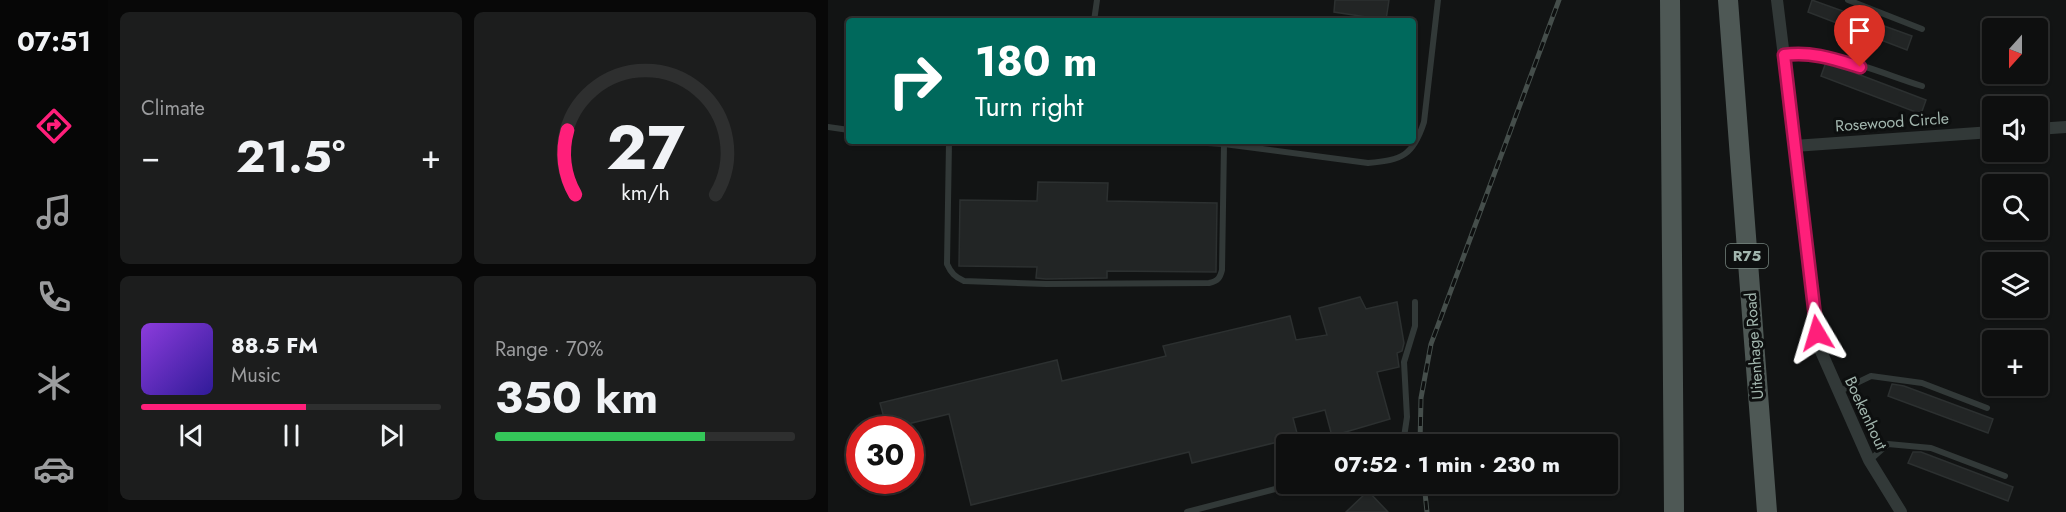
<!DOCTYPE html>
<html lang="en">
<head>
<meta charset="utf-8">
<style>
	:root { --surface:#0e0f0f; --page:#1c1d1d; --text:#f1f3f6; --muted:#9b9c9e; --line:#2e2f2f; --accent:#ff1f7a }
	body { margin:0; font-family:Jost,sans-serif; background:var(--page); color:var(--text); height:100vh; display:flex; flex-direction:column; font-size:22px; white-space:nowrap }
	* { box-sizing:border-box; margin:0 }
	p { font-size:20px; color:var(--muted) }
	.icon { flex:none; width:33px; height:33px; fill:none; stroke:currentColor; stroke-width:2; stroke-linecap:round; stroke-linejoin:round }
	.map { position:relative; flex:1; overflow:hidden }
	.details { display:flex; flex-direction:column; gap:12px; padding:12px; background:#080808; width:720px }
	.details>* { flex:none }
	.banner { position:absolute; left:18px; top:18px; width:570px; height:126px; border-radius:6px; box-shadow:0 2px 4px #0004,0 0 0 2px var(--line); background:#00695c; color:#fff; overflow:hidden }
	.needle { width:39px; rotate:201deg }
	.controls { position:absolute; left:1154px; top:18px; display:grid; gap:12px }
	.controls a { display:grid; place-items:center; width:66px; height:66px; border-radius:6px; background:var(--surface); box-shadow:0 2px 4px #0004,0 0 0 2px var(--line); font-size:30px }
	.speed { position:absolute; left:18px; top:416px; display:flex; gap:12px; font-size:30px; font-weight:700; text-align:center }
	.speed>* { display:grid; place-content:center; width:78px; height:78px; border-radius:50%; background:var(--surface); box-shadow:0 2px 4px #0004,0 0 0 2px var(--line); line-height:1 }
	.speed .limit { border:9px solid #d22; background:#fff; color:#111 }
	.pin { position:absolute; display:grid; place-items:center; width:51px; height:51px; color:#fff; margin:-62px -26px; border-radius:50% 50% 50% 0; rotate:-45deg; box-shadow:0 0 6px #0007 }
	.pin .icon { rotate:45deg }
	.me { position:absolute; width:66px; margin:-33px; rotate:353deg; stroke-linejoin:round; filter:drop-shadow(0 0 4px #0008) }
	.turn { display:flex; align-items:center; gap:21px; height:126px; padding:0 30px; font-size:27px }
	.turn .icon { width:78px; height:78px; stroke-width:2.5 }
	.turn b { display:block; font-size:42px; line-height:51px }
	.big { font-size:45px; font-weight:700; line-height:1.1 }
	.details .card { flex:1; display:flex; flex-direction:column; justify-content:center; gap:9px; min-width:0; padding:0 21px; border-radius:9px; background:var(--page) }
	.details .dial { align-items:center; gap:0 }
	.dial svg { height:156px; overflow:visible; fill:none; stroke:var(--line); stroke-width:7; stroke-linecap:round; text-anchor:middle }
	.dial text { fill:var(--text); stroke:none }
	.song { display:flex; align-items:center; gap:18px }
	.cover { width:72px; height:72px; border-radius:9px; background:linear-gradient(135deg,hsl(270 70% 55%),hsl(250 70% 35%)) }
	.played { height:6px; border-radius:3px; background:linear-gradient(90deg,var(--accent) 55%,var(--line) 55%) }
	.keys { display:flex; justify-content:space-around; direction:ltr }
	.heat { display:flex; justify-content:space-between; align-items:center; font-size:33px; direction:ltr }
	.charge { height:9px; border-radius:4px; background:linear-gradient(90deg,#34c759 70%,var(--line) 0) }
	.details .tiles { flex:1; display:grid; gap:12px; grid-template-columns:repeat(2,1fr) }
	.trip { position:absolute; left:448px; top:434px; width:342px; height:60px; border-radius:6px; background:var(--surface); box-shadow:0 2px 4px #0004,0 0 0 2px var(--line); font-weight:700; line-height:60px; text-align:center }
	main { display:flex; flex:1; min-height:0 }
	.tabs { display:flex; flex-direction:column; width:108px; justify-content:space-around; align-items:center; background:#060606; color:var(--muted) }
	.tabs .icon { width:42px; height:42px }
	.tabs .selected { color:var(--accent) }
	.tabs b { font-size:27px; color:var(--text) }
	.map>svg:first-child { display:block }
</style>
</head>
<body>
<main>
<nav class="tabs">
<b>07:51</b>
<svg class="icon selected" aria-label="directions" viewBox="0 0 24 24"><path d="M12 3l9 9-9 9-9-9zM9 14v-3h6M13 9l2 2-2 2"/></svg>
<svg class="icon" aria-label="music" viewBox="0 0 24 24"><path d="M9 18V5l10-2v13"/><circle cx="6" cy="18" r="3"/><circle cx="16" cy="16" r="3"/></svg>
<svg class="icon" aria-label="phone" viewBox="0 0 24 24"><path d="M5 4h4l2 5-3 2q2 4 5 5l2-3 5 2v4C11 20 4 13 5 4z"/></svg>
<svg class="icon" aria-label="climate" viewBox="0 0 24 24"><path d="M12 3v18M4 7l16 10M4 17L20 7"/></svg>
<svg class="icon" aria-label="car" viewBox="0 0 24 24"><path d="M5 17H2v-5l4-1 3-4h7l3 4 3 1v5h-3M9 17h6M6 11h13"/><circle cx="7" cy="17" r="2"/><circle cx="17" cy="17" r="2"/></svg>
</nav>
<section class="details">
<div class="tiles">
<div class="card"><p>Climate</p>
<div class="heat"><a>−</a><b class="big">21.5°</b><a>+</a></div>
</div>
<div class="card dial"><svg viewBox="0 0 100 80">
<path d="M14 69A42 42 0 1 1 86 69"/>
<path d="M14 69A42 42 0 0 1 10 36" stroke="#ff1f7a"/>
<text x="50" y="56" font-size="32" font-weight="700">27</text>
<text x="50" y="72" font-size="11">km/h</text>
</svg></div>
<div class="card">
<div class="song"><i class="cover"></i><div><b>88.5 FM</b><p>Music</p></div></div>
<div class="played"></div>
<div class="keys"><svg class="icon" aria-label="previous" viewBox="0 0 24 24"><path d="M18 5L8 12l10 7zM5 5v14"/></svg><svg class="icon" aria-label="pause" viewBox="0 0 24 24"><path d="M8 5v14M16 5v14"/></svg><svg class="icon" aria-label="next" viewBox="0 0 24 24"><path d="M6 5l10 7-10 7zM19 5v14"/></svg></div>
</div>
<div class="card"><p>Range · 70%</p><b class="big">350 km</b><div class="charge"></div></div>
</div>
</section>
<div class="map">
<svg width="1238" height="512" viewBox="0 0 1238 512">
	<rect width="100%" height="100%" fill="#121414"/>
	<!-- building -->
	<g fill="#222525" stroke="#2c3030" stroke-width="1.5">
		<path d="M507 0H561L558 20 506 12Z"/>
		<path d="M984 0 1084 36 1079 50 980 12Z"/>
		<path d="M998 62 1098 100 1093 114 993 76Z"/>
		<path d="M210 182 280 183 279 201 389 203 388 272 279 271V278L218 279 208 278 209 267 131 266 132 200 209 201Z"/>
		<path d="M532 297 538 309 569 302 576 343 574 351 569 353 571 367 549 372 562 419 504 436 497 410 465 418 470 437 364 463 361 452 143 505 121 414 59 429 52 403 229 360 234 381 338 356 335 346 462 316 468 340 499 335 491 308Z"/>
		<path d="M1064 384 1076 386 1165 419 1160 433 1060 396Z"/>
		<path d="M1085 452H1093L1185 487 1180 501 1080 463Z"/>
		<path d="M540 491 560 512H518Z"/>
	</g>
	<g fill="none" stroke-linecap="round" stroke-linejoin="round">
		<!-- lane -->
		<g stroke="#323938" stroke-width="6">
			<path d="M1020 0 1094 29"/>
			<path d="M266 21 269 0"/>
			<path d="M956 55C999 48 1052 73 1094 86"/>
			<path d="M0 127 21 130"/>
			<path d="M109 141H332"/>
			<path d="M346 141 396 144 540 163C574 160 585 156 596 122L610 0"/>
			<path d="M121 142 119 264C123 273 127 277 136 281L218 284 381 283C390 281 392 278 394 270L396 144"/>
			<path d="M1010 392 1043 376 1094 383 1159 408"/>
			<path d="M575 444 579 417 576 362 587 326V302"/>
			<path d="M1042 460 1060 444 1103 448 1177 476"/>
			<path d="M359 512 470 483"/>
		</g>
		<!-- street -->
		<g stroke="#323938" stroke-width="12">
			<path d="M949 0 992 349 1041 460 1073 512"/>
			<path d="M1209 129 1238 127"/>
			<path d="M966 146 1164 132"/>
		</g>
		<!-- primary -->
		<g stroke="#4e5855" stroke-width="20">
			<path d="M842 0 846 512"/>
			<path d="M900 0 939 512"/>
		</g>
		<defs>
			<g id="rail">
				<path d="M592 444 593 398 603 344 731 0"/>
				<path d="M596 483 599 512"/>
			</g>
		</defs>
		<!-- rail casing -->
		<use href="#rail" stroke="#454e4b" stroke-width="5"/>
		<!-- rail -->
		<use href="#rail" stroke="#0d0f0f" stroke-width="3" stroke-dasharray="9" stroke-linecap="butt"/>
	</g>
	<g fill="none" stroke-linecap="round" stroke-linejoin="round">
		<defs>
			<path id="route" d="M989 333 956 55C983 51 1006 59 1032 67"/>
		</defs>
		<!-- route casing -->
		<use href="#route" stroke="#a6144f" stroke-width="15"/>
		<!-- route -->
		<use href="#route" stroke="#ff1f7a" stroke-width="10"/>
	</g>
	<g text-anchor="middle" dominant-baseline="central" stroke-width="6" stroke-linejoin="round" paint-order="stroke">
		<!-- shield labels -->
		<rect fill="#0d0f0f" stroke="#75847e" stroke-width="1.5" x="898" y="244" width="42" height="24" rx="4.5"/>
		<g font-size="15" font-weight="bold" fill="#a2b6ae">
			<text x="919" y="256">R75</text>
		</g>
		<!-- street labels -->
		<g font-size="16" fill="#a2b6ae" stroke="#0d0f0f">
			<text transform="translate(1064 122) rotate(-4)">Rosewood Circle</text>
			<text transform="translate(926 346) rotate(-94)">Uitenhage Road</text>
			<text transform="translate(1038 413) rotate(65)">Boekenhout</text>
		</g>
	</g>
</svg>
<div class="controls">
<a><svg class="needle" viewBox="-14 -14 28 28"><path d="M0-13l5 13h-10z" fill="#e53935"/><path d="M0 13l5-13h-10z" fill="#9b9c9e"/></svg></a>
<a><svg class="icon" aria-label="sound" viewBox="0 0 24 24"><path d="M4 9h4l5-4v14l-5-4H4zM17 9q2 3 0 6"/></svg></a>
<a><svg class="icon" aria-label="search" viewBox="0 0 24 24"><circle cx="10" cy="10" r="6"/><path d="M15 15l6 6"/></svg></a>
<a><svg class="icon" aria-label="layers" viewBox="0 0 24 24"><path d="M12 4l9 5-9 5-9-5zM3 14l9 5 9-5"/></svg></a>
<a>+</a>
</div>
<div class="speed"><div class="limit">30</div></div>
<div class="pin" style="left:1032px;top:67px;background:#d93025"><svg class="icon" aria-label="arrive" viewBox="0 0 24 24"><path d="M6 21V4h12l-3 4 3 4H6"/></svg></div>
<svg class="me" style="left:989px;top:333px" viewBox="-20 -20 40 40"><path d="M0-17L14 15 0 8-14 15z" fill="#ff1f7a" stroke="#fff" stroke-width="4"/></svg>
<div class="trip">07:52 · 1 min · 230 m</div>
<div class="banner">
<div class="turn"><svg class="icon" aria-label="right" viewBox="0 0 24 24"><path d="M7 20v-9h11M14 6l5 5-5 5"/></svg><div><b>180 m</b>Turn right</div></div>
</div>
</div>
</main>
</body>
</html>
